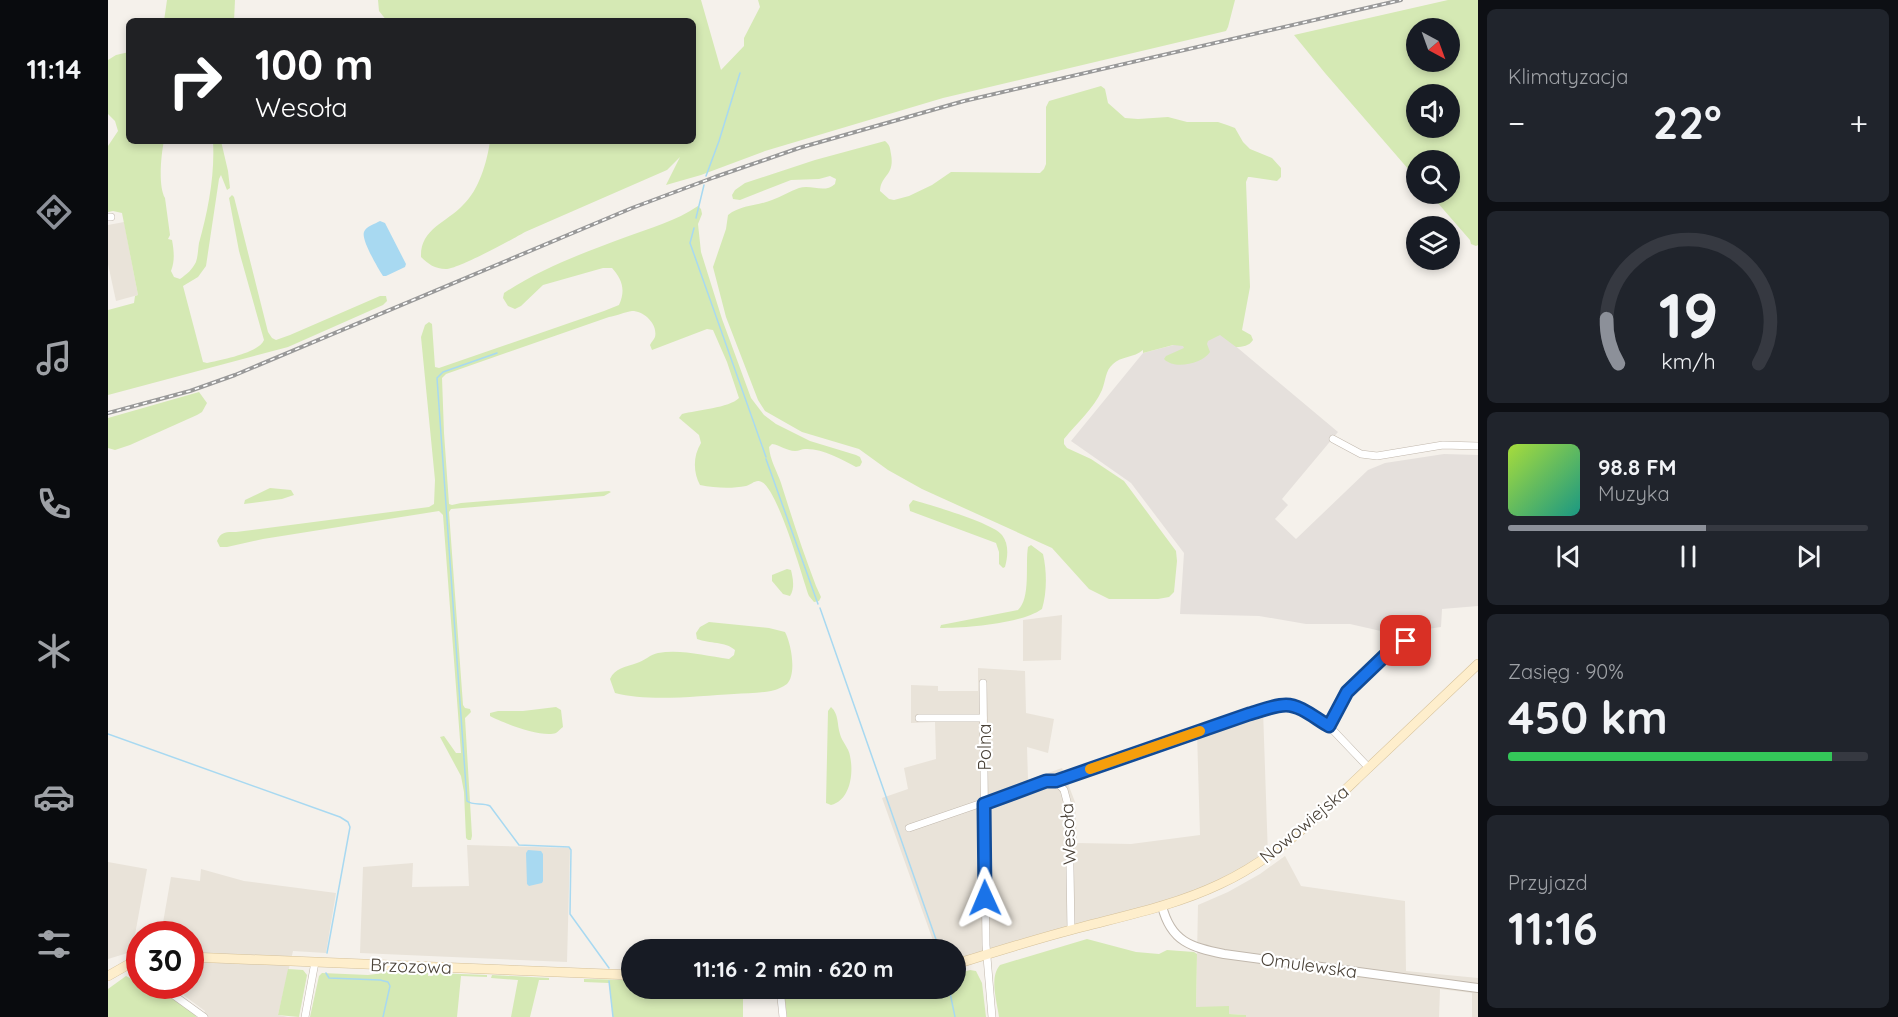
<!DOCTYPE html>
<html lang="pl">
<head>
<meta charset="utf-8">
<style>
	:root { --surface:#171b24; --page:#20242c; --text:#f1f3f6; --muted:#9ea1a6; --line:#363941; --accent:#8c9099 }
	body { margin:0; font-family:Quicksand,sans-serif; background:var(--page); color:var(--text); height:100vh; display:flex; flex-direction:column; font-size:22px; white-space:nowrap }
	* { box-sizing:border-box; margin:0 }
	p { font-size:20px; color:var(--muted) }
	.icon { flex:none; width:33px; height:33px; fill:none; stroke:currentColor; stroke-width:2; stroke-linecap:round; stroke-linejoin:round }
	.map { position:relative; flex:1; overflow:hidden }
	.details { display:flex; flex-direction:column; gap:9px; padding:9px; background:#0d0f14; width:420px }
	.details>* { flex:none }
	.guide { position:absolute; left:18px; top:18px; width:570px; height:126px; border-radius:9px; box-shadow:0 3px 9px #0003; background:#202124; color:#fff; overflow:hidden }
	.needle { width:39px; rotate:139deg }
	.buttons { position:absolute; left:1298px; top:18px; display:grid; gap:12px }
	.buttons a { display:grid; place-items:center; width:54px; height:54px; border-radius:50%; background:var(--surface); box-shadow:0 3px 9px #0003; font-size:30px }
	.speed { position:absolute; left:18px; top:921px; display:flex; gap:12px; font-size:30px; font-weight:700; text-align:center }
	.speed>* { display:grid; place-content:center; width:78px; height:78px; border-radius:50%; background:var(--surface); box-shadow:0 3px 9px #0003; line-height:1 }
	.speed .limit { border:9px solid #d22; background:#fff; color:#111 }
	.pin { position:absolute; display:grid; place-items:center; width:51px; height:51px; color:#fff; margin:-26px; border-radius:12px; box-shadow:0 3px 9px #0006 }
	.me { position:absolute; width:66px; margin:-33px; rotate:359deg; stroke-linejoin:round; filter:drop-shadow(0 0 4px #0008) }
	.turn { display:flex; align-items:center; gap:21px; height:126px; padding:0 30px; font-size:27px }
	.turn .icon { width:78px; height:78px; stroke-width:2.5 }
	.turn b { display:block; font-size:42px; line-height:51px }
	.big { font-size:45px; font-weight:700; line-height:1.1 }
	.details .tile { flex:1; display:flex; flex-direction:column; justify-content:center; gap:9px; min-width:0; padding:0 21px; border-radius:9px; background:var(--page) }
	.details .dial { align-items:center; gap:0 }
	.dial svg { height:156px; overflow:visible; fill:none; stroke:var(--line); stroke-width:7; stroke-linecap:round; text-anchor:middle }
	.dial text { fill:var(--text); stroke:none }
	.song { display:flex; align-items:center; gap:18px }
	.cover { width:72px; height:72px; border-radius:9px; background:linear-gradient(135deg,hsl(80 70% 55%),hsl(170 70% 35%)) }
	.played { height:6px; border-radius:3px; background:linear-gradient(90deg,var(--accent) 55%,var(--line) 55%) }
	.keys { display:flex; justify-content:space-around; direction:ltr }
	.heat { display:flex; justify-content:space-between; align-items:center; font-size:33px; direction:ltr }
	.charge { height:9px; border-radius:4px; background:linear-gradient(90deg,#34c759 90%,var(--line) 0) }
	.trip { position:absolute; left:513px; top:939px; width:345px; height:60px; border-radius:30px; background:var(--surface); box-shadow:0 3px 9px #0003; font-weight:700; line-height:60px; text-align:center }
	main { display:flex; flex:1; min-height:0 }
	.dock { display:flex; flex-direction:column; width:108px; justify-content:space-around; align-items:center; background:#090b0e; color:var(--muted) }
	.dock .icon { width:42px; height:42px }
	.dock .selected { color:var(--accent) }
	.dock b { font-size:27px; color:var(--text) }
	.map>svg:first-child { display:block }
</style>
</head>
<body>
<main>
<nav class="dock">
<b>11:14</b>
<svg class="icon selected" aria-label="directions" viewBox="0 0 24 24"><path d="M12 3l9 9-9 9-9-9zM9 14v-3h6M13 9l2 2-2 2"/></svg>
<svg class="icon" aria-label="music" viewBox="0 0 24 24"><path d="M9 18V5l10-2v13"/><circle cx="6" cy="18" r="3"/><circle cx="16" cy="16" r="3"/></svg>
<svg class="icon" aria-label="phone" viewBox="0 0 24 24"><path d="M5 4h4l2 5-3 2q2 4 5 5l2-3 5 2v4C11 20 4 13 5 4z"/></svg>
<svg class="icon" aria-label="climate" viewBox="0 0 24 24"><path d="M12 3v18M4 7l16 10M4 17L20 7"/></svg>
<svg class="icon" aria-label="car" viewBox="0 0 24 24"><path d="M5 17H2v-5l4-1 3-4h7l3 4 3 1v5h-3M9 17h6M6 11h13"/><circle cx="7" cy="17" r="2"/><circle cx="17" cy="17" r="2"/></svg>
<svg class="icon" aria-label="filters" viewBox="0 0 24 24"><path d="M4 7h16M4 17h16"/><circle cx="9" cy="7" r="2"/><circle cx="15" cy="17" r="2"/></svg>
</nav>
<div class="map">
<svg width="1370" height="1017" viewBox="0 0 1370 1017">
	<rect width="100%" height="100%" fill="#f5f1eb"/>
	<!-- residential -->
	<g fill="#e9e3d9">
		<path d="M16 222 30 295 8 301 0 264V225Z"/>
		<path d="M954 615 953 660 915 661V620Z"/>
		<path d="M870 668 917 671 918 713 946 719 940 753 919 747 920 780 954 768 967 802 969 843 1023 844 1092 835 1089 732 1155 710 1160 856 1097 891 848 962V950L828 949 774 798 800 789 796 768 828 759 827 722 803 723V685L830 686V691H870Z"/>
		<path d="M359 845 462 848 459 962 252 953 255 867 305 863 304 887 361 886Z"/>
		<path d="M1177 856 1193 886 1297 901 1298 971 1370 978V1017H1364V993L1332 989 1331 1017H1138V1015L1121 1014V1007H1088L1090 905 1120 892 1152 874Z"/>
		<path d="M0 862 39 869 24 951 31 950V968L23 952 0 959Z"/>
		<path d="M93 869 136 881 228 893 218 953 185 951 170 1015 180 1017H95L97 1011 63 986H82V934H53L63 877 92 881Z"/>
	</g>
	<!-- industrial -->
	<path fill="#e5e0dc" d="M1112 333 1230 432 1174 499 1180 505 1167 519 1188 539 1260 470 1277 463 1336 454 1370 455V606L1334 609 1333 627 1286 634 1242 624H1198L1151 616 1072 614 1076 553 1023 483 963 441 1035 353Z"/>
	<!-- green -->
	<g fill="#d5e9b4" fill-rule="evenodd">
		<path d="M59 0H127L126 21H56Z"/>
		<path d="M270 0H593L613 70 636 46V38L652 7 650 0H1127L1120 27 1118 31 835 98 657 151 593 175 558 185 572 157 559 170 417 232C405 239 350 269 338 269 327 269 320 264 313 257 312 229 338 223 355 205 371 190 379 162 382 141H585V21H279L271 11Z"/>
		<path d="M1340 0H1370V245L1368 246 1363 244 1362 240 1322 194H1341V160H1308V178L1217 73 1186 35ZM1308 28H1341V62H1308ZM1308 94H1341V128H1308Z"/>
		<path d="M21 52V141H56C53 155 50 186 57 198L62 235 60 239 64 240C66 251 67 261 63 271L66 277 72 279C79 274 84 270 88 262 90 256 90 249 91 243 100 211 107 175 105 141H113L120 171 122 188 119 190 113 175 111 179 98 266 90 277 75 286 95 362 99 363C113 360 151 353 156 340L131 251 121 198 124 195 126 197 160 332 164 338 168 340 182 335 272 296H278L279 301 275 305 180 347 0 395V310L26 303 27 296 30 295 14 213 5 211 0 212V146L10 131 7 121 0 114V60L8 55Z"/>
		<path d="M993 86 997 89 1000 103 1017 118 1030 119 1060 117 1079 122H1110L1119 125 1127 128 1135 142 1142 149 1164 158 1173 168V177L1169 181 1142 177H1140L1138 182 1142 287 1134 330 1143 335 1145 340C1141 346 1135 347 1128 347L1112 335 1100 341 1099 344 1102 352C1094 364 1066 370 1056 359L1058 356 1076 348 1075 346 1065 345 1035 353V350C1026 358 1013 356 1005 364 997 371 998 380 994 390 986 408 968 424 956 439V444L959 448 983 459 1016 481 1068 551 1069 561 1066 592 1061 597 1050 599H1001L981 589 944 548 814 489 780 470 751 449 694 432 657 411 650 400 618 317 605 267 618 229 620 215C633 205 649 206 664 200 673 197 682 191 691 188 704 184 716 194 727 184L728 179 722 176 711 179 683 180 632 200 625 199 624 195 627 190 637 183 707 160 777 141C782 145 782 148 783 154 787 176 773 174 772 191L781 199 786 200 801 196 824 185 843 172 932 173 936 169 938 164V107L941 101Z"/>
		<path d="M590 206 593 209 594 214 590 224 593 252 614 319 643 398 656 415 668 424 702 441 748 455 752 457 754 462 752 466 748 467C733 459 714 448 697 449 694 449 691 451 687 451 679 451 672 445 664 444L661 447C662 460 669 471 673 483 684 518 695 552 708 586L713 597 711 601 706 602 701 596C695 581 668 479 650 481 646 481 642 485 638 486 623 489 607 488 592 485 585 472 585 456 593 443L591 435 571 418 574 414C589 410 621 408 631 398L619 362 605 330 599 329 544 350 542 345C543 342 546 340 547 337 550 324 536 311 524 311 517 312 508 316 501 317L338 374 334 378 336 433 341 504 344 505 353 503 501 491 503 492 496 496 343 509 341 512 355 705 357 708 362 709 363 712 357 718 364 836 363 840H360L358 838 356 792 353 776 332 737 336 736 348 753H353L335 515 331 511 155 539 119 547H112L109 541C113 531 119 532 128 532L321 507 326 504 327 480 313 337 317 325 321 322 324 324 327 367 331 368 496 311 511 305C518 290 514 279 504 268H495L435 285 413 306 407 309 400 306 395 298 396 293C432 269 477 252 518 237 542 228 568 221 590 206Z"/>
		<path d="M91 392 99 403 94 412 89 415 22 445 7 450 0 448V418Z"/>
		<path d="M162 488 183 490 186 495 174 499 136 504 137 500Z"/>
		<path d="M805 500C822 505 885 523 894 535 901 544 900 556 897 567L895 568 891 564V552L888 543 802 511 801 505Z"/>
		<path d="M923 545 935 554C939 571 939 593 934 609 913 624 858 628 832 628L833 625 910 610C923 598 917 564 920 547Z"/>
		<path d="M679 569 683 570C685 579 687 588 682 596L675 594 664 581V575Z"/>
		<path d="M601 622 661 628 677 632C683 643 689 674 679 684 675 687 668 690 663 691 651 693 638 693 626 694 591 696 540 702 507 693L502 679C507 668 517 667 529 663 536 661 543 654 550 653 573 649 598 656 621 659L626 655 627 650C617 641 602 644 589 639L588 633 592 627Z"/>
		<path d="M448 707 453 710 455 727C453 728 450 732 448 733 434 738 395 723 382 716V713L390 711H415Z"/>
		<path d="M723 707C731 714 729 725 732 734 734 742 741 748 742 756 746 774 742 800 723 805L718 803 720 711Z"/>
		<path d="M979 939 1028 952 1051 954 1059 950 1086 952 1089 954 1088 1007 1121 1006V1014L1138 1015V1017H891C889 1001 881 978 892 965Z"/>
		<path d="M180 969 195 970 199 975 191 1017 170 1015Z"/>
		<path d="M31 970 32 986C55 986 69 999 87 1013L88 1017H0V989L18 976 24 979 27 976 23 974Z"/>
		<path d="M862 970 868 971 874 983 878 1017H679L676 992 679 990 730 992 786 988H848V974Z"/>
		<path d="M276 971 320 973V976H325L326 973 379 975V977L353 976 349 1017H202L211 976 214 973 260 975 276 973Z"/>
		<path d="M384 975 441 978V980H431L422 1017H403L410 980 383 978Z"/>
		<path d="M476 979 523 980 524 988H649L651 991 646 996 638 994 635 995V1017H505L501 983 476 982Z"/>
	</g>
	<!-- water -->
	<g fill="#a8d9f1">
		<path d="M272 221 277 223 298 264 297 267 278 276H275C270 268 253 240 256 232 258 226 267 224 272 221Z"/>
		<path d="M420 850 433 851 435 854V881L434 883 421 886 419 884 418 853Z"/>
	</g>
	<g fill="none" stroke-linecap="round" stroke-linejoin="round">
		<!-- stream -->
		<g stroke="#a8d9f1" stroke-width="1.5">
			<path d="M598 176 611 141 632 73"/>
			<path d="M588 218 596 185"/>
			<path d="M586 228 582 243 658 457"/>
			<path d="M389 353 335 372 329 378 359 801C365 806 375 802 382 806L411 845 461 847 463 850 462 914 501 968"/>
			<path d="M658 459 710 604"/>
			<path d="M712 608 831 948"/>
			<path d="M0 734 232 817 240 822 242 827 219 953"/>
			<path d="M218 973 221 978 272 980 280 982 282 986 275 1017"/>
			<path d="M501 981 505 1017"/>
			<path d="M841 988 847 1017"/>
		</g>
		<defs>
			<g id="minor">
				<path d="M0 217H3"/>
				<path d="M1225 439 1253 454 1269 456 1335 445 1370 446"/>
				<path d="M875 683 878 945 884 1017"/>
				<path d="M811 718H875"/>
				<path d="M1221 726 1239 692 1289 644 1305 640"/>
				<path d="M948 781 1141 714 1180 705 1191 709 1221 726 1261 768"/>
				<path d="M801 828 938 781H948L956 790 961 809 963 930"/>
				<path d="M53 986 96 1017"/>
				<path d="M672 988 675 1017"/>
				<path d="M197 1017 207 962"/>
			</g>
			<path id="tertiary" d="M1054 906C1063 942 1083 947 1116 954L1370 988"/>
			<g id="secondary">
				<path d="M82 957 524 975"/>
				<path d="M848 964C890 951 931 938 974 927 1020 915 1068 905 1112 884 1168 858 1211 815 1255 773 1293 737 1331 701 1370 664"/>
				<path d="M0 976 21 964 32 961"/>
			</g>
		</defs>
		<!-- minor casing -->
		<use href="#minor" stroke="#c1b8ad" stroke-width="8"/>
		<!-- tertiary casing -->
		<use href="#tertiary" stroke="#c1b8ad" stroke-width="10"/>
		<!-- secondary casing -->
		<use href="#secondary" stroke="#d5c19a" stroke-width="10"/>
		<!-- minor -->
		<use href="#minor" stroke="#fff" stroke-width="7"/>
		<!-- tertiary -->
		<use href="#tertiary" stroke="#fff" stroke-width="8"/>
		<!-- secondary -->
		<use href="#secondary" stroke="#feeecc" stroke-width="9"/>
		<defs>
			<path id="rail" d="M0 413 82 391 127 375 524 208 607 177 691 148 856 101 1293 0"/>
		</defs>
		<!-- rail casing -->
		<use href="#rail" stroke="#999" stroke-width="4"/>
		<!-- rail -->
		<use href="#rail" stroke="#fff" stroke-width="1.5" stroke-dasharray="4.5" stroke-linecap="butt"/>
	</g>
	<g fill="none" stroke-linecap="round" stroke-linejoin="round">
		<defs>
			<path id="route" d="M877 898 876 804 938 781H948L1141 714C1152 711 1166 705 1178 705 1193 705 1208 719 1221 726L1239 692 1289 644 1298 641"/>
		</defs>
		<!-- route casing -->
		<use href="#route" stroke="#114b97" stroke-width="15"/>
		<!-- route -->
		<use href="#route" stroke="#1a73e8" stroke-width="10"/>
		<!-- slow -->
		<path stroke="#f59e0b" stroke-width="10" d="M982 769 1092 731"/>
	</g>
	<g text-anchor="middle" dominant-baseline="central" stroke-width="4.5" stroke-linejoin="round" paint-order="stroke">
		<!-- street labels -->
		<g font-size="18" fill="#4a4238" stroke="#fff">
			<text transform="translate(876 747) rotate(-90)">Polna</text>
			<text transform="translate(1196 824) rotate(-40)">Nowowiejska</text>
			<text transform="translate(960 834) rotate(-93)">Wesoła</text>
			<text transform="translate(1201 965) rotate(8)">Omulewska</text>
			<text transform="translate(303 966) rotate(2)">Brzozowa</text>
		</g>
	</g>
</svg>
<div class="buttons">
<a><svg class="needle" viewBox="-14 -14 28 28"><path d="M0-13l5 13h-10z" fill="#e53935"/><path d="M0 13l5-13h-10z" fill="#9ea1a6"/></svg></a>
<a><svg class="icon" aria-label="sound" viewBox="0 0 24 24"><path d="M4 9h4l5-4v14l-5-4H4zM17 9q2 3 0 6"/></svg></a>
<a><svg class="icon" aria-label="search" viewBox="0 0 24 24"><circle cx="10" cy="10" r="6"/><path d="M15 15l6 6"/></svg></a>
<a><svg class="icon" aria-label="layers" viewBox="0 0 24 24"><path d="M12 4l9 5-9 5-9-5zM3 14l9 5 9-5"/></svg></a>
</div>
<div class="speed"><div class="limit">30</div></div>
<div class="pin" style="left:1298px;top:641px;background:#d93025"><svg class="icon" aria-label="arrive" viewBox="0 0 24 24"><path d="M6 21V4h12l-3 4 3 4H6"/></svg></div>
<svg class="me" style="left:877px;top:898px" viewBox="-20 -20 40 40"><path d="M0-17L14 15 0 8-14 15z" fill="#1a73e8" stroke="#fff" stroke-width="4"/></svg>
<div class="trip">11:16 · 2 min · 620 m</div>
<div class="guide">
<div class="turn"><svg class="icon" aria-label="right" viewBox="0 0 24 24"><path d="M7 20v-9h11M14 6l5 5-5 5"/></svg><div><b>100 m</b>Wesoła</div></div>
</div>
</div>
<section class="details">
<div class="tile"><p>Klimatyzacja</p>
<div class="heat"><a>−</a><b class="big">22°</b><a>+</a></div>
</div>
<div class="tile dial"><svg viewBox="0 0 100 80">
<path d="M14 69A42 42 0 1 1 86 69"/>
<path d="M14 69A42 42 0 0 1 8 46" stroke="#8c9099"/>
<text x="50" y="56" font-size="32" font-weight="700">19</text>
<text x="50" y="72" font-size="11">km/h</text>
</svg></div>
<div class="tile">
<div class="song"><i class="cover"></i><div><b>98.8 FM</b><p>Muzyka</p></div></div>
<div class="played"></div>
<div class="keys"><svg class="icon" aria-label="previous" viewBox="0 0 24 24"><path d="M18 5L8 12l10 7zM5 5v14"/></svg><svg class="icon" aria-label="pause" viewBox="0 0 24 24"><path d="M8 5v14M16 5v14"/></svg><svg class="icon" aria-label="next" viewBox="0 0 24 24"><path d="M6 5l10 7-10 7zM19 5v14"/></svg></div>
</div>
<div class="tile"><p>Zasięg · 90%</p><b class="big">450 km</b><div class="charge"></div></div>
<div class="tile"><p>Przyjazd</p><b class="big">11:16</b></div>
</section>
</main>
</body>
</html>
